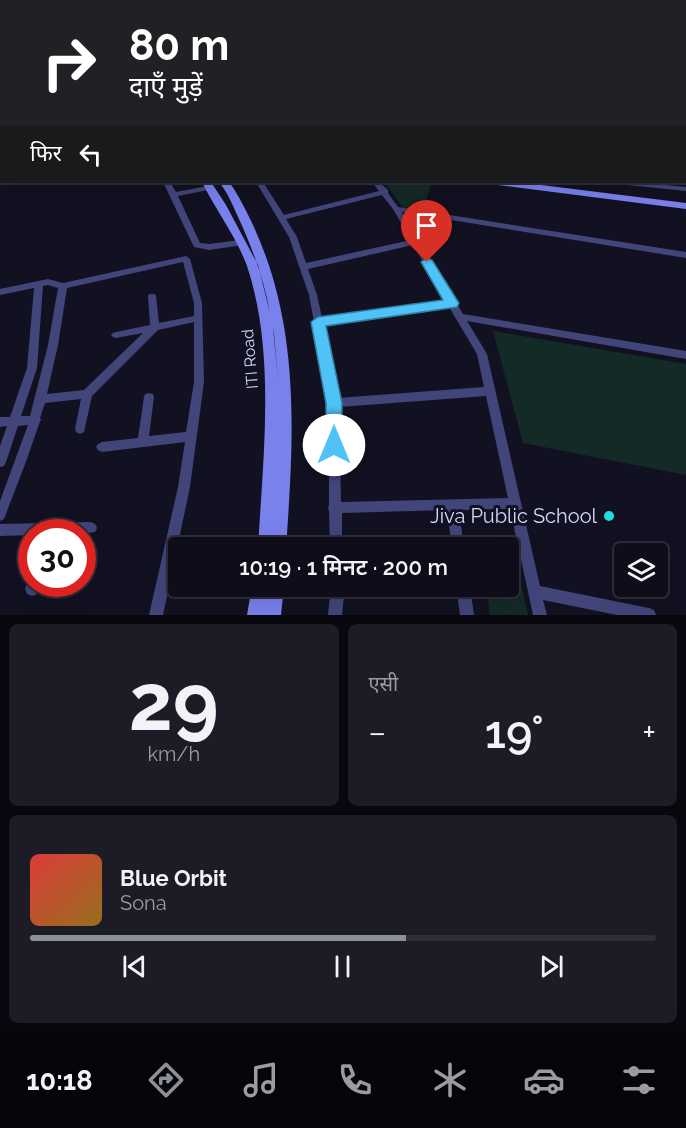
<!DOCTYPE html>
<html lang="hi">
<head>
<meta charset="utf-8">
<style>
	:root { --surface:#0e0d19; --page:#1c1b26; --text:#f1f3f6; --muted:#9b9ca2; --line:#2e2d38; --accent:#8c9099 }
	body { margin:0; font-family:Raleway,"Noto Sans Devanagari",sans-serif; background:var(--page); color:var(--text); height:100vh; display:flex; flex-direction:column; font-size:22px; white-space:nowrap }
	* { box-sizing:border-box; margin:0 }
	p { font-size:20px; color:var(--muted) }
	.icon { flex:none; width:33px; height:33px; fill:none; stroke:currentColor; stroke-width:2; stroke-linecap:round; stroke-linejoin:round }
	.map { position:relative; height:615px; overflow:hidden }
	.drawer { display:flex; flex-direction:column; gap:9px; padding:9px; background:#08070e; flex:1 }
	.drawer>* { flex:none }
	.guide { position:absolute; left:0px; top:0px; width:687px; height:183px; box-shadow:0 6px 24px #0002,0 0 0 2px var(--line); background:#202124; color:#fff; overflow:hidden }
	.tools { position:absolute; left:614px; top:543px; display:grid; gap:12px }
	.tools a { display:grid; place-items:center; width:54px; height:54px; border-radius:6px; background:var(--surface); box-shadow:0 6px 24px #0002,0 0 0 2px var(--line); font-size:30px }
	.speed { position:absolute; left:18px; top:519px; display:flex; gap:12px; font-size:30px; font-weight:700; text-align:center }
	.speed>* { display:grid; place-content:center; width:78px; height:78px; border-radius:50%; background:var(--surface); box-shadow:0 6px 24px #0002,0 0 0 2px var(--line); line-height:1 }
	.speed .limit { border:9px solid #d22; background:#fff; color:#111 }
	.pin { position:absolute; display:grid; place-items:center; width:51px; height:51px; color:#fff; margin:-62px -26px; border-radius:50% 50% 50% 0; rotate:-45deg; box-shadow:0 0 6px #0007 }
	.pin .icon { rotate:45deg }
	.me { position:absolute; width:66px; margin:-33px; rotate:0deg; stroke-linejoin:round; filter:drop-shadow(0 0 4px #0008) }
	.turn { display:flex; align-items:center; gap:21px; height:126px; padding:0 30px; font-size:27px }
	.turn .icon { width:78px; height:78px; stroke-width:2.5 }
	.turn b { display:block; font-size:42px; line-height:51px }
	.then { display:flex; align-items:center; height:57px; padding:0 30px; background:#0003; gap:12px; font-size:22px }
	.big { font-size:45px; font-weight:600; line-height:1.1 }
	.drawer .widget { flex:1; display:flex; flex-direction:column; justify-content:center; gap:9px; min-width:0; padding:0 21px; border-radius:9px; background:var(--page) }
	.drawer .dial { align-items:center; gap:0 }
	.dial b { font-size:78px; line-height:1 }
	.song { display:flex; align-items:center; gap:18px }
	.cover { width:72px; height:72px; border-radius:9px; background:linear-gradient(135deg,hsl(0 70% 55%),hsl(40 70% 35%)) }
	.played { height:6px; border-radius:3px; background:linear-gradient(90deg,var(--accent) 60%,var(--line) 60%) }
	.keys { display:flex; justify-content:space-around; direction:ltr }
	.heat { display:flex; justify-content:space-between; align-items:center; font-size:33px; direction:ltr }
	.drawer .tiles { flex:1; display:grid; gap:9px; grid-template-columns:1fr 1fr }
	.widget:last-child { grid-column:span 2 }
	.trip { position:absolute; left:168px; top:537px; width:351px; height:60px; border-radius:6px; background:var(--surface); box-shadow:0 6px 24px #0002,0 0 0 2px var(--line); font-weight:600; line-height:60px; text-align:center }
	.tabs { display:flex; height:96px; justify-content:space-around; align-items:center; background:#06050a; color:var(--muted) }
	.tabs .icon { width:42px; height:42px }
	.tabs .selected { color:var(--accent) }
	.tabs b { font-size:27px; color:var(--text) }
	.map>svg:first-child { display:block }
</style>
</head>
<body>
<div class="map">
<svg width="686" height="615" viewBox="0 0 686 615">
	<rect width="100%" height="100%" fill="#121121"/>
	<!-- green -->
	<g fill="#142a27">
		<path d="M384 182H431L424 212 404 209Z"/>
		<path d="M493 331 686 364V475L523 443Z"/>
		<path d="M509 551 514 552 528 615H490L486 587 508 586Z"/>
	</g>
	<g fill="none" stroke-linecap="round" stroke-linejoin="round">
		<!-- street -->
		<g fill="#42457a" fill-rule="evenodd">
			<path d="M16 0H21L20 2H14Z"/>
			<path d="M41 0H46L45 2H39Z"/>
			<path d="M71 0H76L75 2H69Z"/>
			<path d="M106 0H111L110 2H104Z"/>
			<path d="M140 0H145L144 2H139Z"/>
			<path d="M154 0 171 2H157Z"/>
			<path d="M196 0H201L200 2H195Z"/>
			<path d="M221 0H226L225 2H220Z"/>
			<path d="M244 0H249L248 2H243Z"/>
			<path d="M266 0H271L270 2H265Z"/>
			<path d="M291 0H295L294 2H290Z"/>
			<path d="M311 0H316L315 2H310Z"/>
			<path d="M346 0H357L354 2H339Z"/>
			<path d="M377 0H389L390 1 381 2Z"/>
			<path d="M415 0H420L419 2H413Z"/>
			<rect x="442" y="0" width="4" height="2"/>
			<rect x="465" y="0" width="4" height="2"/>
			<path d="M492 0H496L495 2H491Z"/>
			<rect x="518" y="0" width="4" height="2"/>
			<rect x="540" y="0" width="4" height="2"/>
			<rect x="563" y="0" width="4" height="2"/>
			<rect x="672" y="0" width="4" height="2"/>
			<rect x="0" y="14" width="2" height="2"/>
			<rect x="0" y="22" width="2" height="3"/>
			<rect x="0" y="45" width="2" height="4"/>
			<path d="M0 60H2V63L0 64Z"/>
			<path d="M0 71 2 72V76L0 75Z"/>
			<path d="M163 182H170L176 192 213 185V189L178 196 200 243 209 244 240 240 243 241 244 243 243 245 209 250 194 247Z"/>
			<path d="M256 182H263L284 215 379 191 372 182H379L388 190V193L398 207 686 252V258L402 212 463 314 686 351V359L467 321 487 354 540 586 649 608 654 610 656 615H617L543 600 547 615H533L510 509 459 510 464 548H452L447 510 342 513V548H330L329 511 328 508 329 505V403L309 295 289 237ZM382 195 393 209 411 240 306 263 297 237 286 219ZM413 245 446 301 322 318 317 295 308 269ZM449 307 477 354 484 387 338 398 323 325ZM486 396 508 498 341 502 339 407Z"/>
			<path d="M614 182H634L686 187V191L618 184Z"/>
			<path d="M186 256 190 259 202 303 204 382 190 487 163 615H149L178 487 185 442 102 452 98 450 96 447 98 444 102 442 138 438 144 397 145 394 149 393 153 394 154 397 149 436 186 432 194 382V322L158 330 92 396 84 432 80 434 76 432 75 429 81 399 45 403 40 418 41 420 39 424 27 459 4 519 0 521V501L28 425 18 426 6 462 4 466 0 467V446L7 426 0 427V417H10L27 368 34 288 0 295V289L48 279 63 283ZM183 262 194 303V316L159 323 156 296 155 294H149L148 296 150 325 116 332 113 333 111 335 113 337 116 338 143 333 84 390 47 394 58 345 67 288ZM48 285 58 288 48 345 30 416H21L37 368 43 286Z"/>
			<path d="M91 522 95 524 97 528 95 532 82 534V532H32V535L0 536V524Z"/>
			<path d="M32 578V584H41L37 594 32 596 27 594 25 589 29 579Z"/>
			<path d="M331 586H345L342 615H328Z"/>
			<path d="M456 586H470L474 615H460Z"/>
		</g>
		<!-- secondary -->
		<g fill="#7981ed" fill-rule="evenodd">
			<path d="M387 0H395L385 2Z"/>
			<rect x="0" y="25" width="2" height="4"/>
			<path d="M202 182H211L226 205 258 265 270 313C264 280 253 250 239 219 233 206 228 193 219 182H229L234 189C302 303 295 420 286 548H258C263 457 276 353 247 266 236 236 215 209 202 182ZM273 328 274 334 278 379Z"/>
			<path d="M493 182H517L686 203V209L498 185Z"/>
			<path d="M252 586H284L281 615H247Z"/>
		</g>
	</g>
	<!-- route -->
	<path fill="#4fc3f7" stroke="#337fa1" stroke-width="1.5" d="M427 258 432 260 457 300 459 303 457 307 326 326 342 403V445L340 450 334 452 328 450 326 445V403L311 322 318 317 443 300 421 262Z"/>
	<!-- markers -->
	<circle fill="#1dddde" stroke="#121121" stroke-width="2" cx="609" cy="516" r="6"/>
	<g text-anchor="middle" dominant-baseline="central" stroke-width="6" stroke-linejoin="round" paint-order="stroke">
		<!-- street labels -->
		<g font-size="16" fill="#d7d6fa" stroke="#121121">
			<text transform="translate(250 359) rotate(-95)">ITI Road</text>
		</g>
		<!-- near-poi labels -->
		<g font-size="20" fill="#d7d6fa" stroke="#121121" text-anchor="end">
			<text x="597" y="516">Jiva Public School</text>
		</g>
	</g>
</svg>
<div class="tools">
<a><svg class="icon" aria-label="layers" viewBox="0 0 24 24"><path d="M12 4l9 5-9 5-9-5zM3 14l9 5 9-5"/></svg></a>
</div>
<div class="speed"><div class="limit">30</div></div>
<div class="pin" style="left:427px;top:262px;background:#d93025"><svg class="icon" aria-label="arrive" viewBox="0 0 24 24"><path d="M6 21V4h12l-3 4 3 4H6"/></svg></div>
<svg class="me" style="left:334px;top:445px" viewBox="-20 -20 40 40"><circle r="19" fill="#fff"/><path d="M0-13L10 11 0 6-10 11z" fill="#4fc3f7"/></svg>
<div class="trip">10:19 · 1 मिनट · 200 m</div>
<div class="guide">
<div class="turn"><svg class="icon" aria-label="right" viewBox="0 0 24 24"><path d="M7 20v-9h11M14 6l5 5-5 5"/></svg><div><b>80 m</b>दाएँ मुड़ें</div></div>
<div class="then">फिर<svg class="icon" aria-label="left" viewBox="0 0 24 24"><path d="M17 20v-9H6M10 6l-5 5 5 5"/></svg></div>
</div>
</div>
<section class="drawer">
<div class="tiles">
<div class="widget dial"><b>29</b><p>km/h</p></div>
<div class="widget"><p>एसी</p>
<div class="heat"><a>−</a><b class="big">19°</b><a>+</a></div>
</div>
<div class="widget">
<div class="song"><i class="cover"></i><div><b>Blue Orbit</b><p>Sona</p></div></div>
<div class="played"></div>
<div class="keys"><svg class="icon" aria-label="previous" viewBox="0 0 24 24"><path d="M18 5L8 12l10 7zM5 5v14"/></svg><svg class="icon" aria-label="pause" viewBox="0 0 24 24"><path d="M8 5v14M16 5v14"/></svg><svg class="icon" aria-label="next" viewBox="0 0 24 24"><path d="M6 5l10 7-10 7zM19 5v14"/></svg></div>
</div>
</div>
</section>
<nav class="tabs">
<b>10:18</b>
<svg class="icon selected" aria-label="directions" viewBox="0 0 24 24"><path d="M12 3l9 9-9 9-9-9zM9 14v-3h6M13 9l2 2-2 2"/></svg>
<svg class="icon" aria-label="music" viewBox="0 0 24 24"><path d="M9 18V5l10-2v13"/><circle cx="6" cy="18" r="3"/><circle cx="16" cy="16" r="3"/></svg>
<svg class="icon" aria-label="phone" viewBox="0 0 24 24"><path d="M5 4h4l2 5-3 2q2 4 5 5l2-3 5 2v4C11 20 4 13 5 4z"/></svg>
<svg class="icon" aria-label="climate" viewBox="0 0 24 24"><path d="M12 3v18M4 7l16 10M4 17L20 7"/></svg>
<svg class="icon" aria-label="car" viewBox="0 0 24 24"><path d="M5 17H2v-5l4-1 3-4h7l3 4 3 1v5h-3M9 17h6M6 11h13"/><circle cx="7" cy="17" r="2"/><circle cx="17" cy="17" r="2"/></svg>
<svg class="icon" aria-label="filters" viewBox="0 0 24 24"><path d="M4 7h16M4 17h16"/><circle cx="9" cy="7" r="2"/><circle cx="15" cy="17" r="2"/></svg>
</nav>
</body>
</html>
